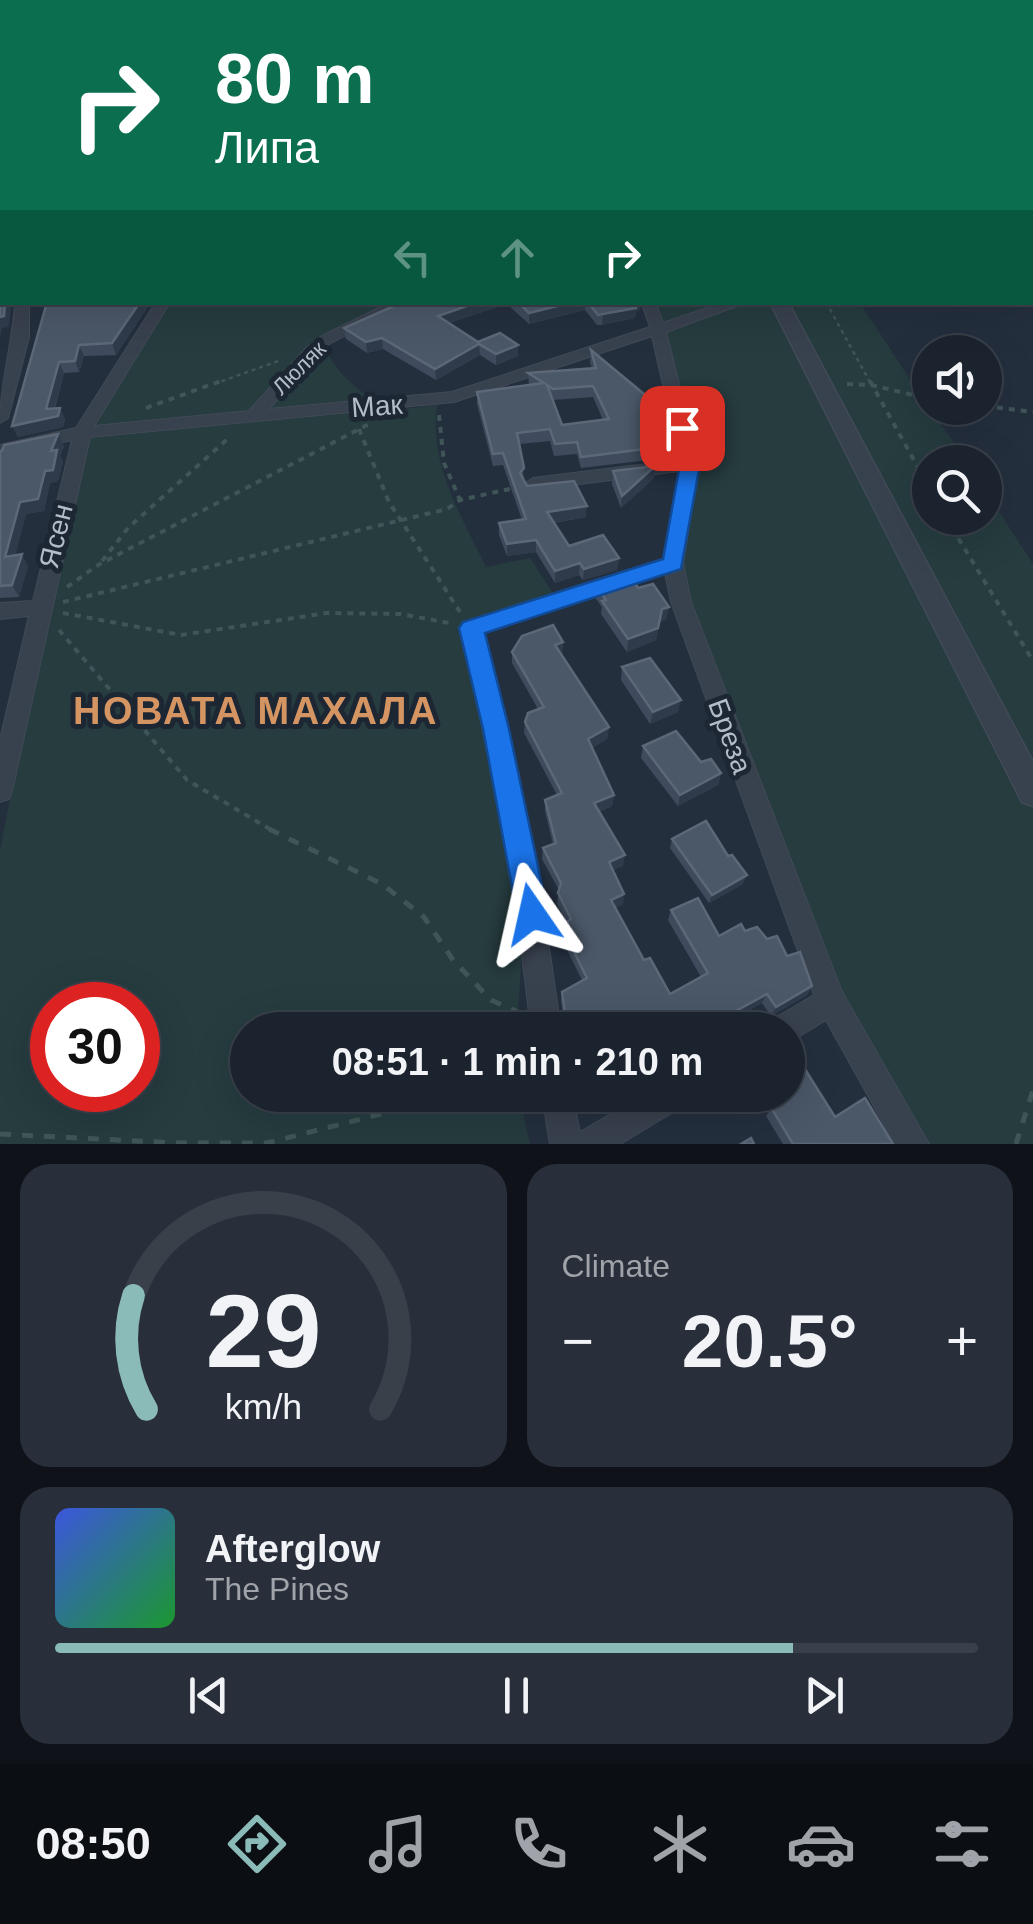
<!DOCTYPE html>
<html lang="en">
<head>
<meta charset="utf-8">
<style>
	:root { --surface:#1b232e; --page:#282f3a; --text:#f1f3f6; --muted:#a0a4aa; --line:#39404a; --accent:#8bbbb9 }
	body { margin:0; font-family:Helvetica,sans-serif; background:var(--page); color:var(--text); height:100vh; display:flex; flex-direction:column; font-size:38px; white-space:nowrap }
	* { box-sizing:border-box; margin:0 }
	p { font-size:32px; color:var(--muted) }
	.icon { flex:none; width:55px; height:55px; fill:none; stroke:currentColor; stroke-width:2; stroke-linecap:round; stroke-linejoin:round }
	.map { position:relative; height:1144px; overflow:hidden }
	.side { display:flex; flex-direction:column; gap:20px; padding:20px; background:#0f1319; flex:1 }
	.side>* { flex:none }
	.banner { position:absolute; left:0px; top:0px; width:1035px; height:305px; box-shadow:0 10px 40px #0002,0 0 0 2px var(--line); background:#0b6e4f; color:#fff; overflow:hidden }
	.controls { position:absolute; left:912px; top:335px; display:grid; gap:20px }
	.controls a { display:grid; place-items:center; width:90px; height:90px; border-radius:50%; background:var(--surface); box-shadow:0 10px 40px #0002,0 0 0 2px var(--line); font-size:50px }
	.speed { position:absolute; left:30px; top:982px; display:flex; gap:20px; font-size:50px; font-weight:700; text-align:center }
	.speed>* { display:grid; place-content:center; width:130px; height:130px; border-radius:50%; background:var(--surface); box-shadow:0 10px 40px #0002,0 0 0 2px var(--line); line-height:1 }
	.speed .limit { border:15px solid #d22; background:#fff; color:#111 }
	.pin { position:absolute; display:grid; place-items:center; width:85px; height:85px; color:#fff; margin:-42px; border-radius:20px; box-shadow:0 5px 15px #0006 }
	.me { position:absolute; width:110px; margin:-55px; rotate:349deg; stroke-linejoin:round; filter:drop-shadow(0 0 8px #0008) }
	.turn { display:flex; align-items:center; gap:35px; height:210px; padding:0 50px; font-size:45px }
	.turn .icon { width:130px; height:130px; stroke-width:2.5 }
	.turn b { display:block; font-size:70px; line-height:85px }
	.lanes { display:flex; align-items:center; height:95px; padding:0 50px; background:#0003; justify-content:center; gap:50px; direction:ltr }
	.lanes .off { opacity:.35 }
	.big { font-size:75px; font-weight:800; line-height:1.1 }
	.side .tile { flex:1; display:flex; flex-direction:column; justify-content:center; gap:15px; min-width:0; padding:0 35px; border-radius:30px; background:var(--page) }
	.side .dial { align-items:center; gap:0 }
	.dial svg { height:260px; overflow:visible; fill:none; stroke:var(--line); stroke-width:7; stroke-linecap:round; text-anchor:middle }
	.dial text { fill:var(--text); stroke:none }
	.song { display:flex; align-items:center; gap:30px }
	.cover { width:120px; height:120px; border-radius:15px; background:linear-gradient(135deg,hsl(230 70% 55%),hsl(130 70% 35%)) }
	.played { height:10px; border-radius:5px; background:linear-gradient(90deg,var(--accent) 80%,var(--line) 80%) }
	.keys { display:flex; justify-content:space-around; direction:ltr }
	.heat { display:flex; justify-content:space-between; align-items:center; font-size:55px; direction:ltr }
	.side .tiles { flex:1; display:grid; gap:20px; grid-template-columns:1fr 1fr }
	.tile:last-child { grid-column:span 2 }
	.trip { position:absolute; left:230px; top:1012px; width:575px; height:100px; border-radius:50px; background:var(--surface); box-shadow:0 10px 40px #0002,0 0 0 2px var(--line); font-weight:800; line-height:100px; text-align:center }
	.tab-bar { display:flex; height:160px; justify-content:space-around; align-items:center; background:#0b0e12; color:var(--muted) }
	.tab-bar .icon { width:70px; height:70px }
	.tab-bar .current { color:var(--accent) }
	.tab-bar b { font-size:45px; color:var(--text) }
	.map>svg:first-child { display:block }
</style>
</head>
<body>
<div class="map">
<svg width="1033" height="1144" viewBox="0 0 1033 1144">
	<rect width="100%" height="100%" fill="#242f3e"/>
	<!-- green -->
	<g fill="#263c3f" fill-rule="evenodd">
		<path d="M168 303 387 306 322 337C326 366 367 403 396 408 408 410 424 406 437 405 429 465 461 515 486 567L530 558 555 596 474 623 524 917 517 1030H248V1095H519L530 1144H0V850L35 668 91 427ZM52 1005H138V1090H52Z"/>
		<path d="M648 303H780L1033 792V1144H913L831 1001 673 563 688 455Z"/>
		<path d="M789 303H860L919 393 930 395V408L967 462H930V518H985V490L1033 564V768Z"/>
	</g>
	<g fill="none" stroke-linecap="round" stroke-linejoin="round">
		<defs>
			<g id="minor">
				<path d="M2 42V48L0 49V43Z"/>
				<path d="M15 302H29V337L8 418 0 423C0 382 13 344 15 302Z"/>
				<path d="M156 302H170L94 426 249 411 306 348 322 336 391 302H411L332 342 316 354 269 409 452 392 650 327 641 302H655L663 323 725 302H748L666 332 699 464 683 563 691 602 842 992 929 1144H895L826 1020 788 1043V1030H767L772 1020 814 995 671 602 665 573 483 632C517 764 543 895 561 1030H531C516 894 492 761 460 628L464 622 664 559 680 471 533 490 524 484 533 478 680 460 652 336 454 402 90 437 12 791 9 799 0 802V740L29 616 0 619V603L33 601 72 440 0 455V445L76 428Z"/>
				<path d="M542 1095H572L580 1132 643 1095H687L683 1106 620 1144H550Z"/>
			</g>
			<g id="tertiary">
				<path d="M2 184V194L0 195V185Z"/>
				<path d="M770 302H788L1033 762V806L1022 802Z"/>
			</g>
		</defs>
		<!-- minor casing -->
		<use href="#minor" stroke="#414a57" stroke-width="2"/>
		<!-- tertiary casing -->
		<use href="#tertiary" stroke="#414a57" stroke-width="3"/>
		<!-- path-far2 -->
		<g stroke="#3f5557" stroke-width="2.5" stroke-dasharray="4 4" stroke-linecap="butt">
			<path d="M105 2 115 0"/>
			<path d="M739 2 745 0"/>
			<path d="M826 302 871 384"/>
			<path d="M214 384 278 361"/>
		</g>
		<!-- path-far1 -->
		<g stroke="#3f5557" stroke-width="4" stroke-dasharray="6 6" stroke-linecap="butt">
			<path d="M870 381 930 489"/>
			<path d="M847 384 871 385 930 399"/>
			<path d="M985 406 1033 412"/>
			<path d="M146 408 221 381"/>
			<path d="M439 415 444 463 460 500"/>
			<path d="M359 429 389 502 460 612"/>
			<path d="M946 518 1033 661"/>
			<path d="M102 561 128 528 231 436"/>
			<path d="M67 587 98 565 371 423"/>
			<path d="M63 602 447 509 460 500 514 488"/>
			<path d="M63 613 181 635 327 613 401 614 449 623"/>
			<path d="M59 630 187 780 273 831"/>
		</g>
		<!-- path -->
		<g stroke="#3f5557" stroke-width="5" stroke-dasharray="11 11" stroke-linecap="butt">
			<path d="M269 829 382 884 424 917 453 960 491 1000 520 1013"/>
			<path d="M0 1134 176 1143H267L440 1099 489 1095 534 1104"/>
			<path d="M1016 1144 1033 1090"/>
		</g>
		<!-- minor -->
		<use href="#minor" fill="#38414e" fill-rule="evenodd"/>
		<!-- tertiary -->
		<use href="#tertiary" fill="#38414e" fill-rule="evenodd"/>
	</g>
	<!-- wall -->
	<g fill="#3f4b5c" fill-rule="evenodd">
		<path d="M47 302H151L116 355 84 356 79 372 64 373 55 408 65 419 63 427 18 437 12 426Z"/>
		<path d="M403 302H641L640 310 636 311 635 318 602 325H597L585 310 529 324 507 304 449 323 478 342 518 345V356L496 365 480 355 436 380 383 349 367 353 346 339 344 328Z"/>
		<path d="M591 350 661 420 677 445 675 457 581 468 577 454 554 456 550 441 519 444 524 479 527 486 586 517 554 523 569 546 619 558 617 570 583 580 579 575 555 583 536 552 507 556 499 535V523L522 520 503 465 493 466 477 404V392L529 385 528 373 592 368 590 362ZM593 397 603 420 562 425 553 400Z"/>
		<path d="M64 446 60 455 63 462 58 481 50 483 44 511 26 514 15 555 28 566 19 597 0 598V451Z"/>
		<path d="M655 466 654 478 621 508 612 484 613 471Z"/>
		<path d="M597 587 638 588 669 607 666 619 660 622 656 640 627 652 601 614 602 607 596 599Z"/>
		<path d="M563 642 562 654 609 727 607 739 592 748 614 795 612 806 599 812 623 866 613 870 623 904 615 908 644 960 670 994 701 977 668 920 671 910 719 936 745 931 767 939 787 956 812 986 807 995 771 1016 762 1003 713 1030H591L588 1023 576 1030H565L561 1001 562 992 582 980 560 936 561 926 566 922 557 904 559 890 542 859 543 848 553 844 545 811V800L557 795 524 733 525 722 538 709 512 663V652Z"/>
		<path d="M622 667 678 712 650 724 621 680Z"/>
		<path d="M643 746 701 762 721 773 718 785 678 806 641 758Z"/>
		<path d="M672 839 743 884 709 903 670 848Z"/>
		<path d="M608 1095H635L614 1106Z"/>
		<path d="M763 1095H788L893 1144H783L766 1116 771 1109Z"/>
	</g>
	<!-- shaded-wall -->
	<g fill="#2f3b4b">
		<path d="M16 0 10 2H2V6L0 7V1Z"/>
		<path d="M306 0H322L313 2H297Z"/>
		<path d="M5 302H9L11 307 9 327 2 328 0 339V317Z"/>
		<path d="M140 302H151L116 355 112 343Z"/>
		<path d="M478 302 507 304 439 326 438 316Z"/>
		<path d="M573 302H585V310L529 324V313Z"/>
		<path d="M633 302H641L640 310 636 311 635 318 602 325 603 315Z"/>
		<path d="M382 338 383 349 367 353 366 342Z"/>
		<path d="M479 344 480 355 436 380 435 369Z"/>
		<path d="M79 345 84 356 79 372 75 361Z"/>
		<path d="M518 345V356L496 365V354Z"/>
		<path d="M59 362 64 373 52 417 60 408 65 419 63 427 18 437 12 426 46 409Z"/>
		<path d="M58 434 64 446 60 455 63 462 58 481 50 483 44 511 26 514 12 569 5 557 20 502 45 471Z"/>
		<path d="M655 466 654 478 621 508 622 496Z"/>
		<path d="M587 506 586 517 546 524 547 512Z"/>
		<path d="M536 540V552L507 556V544Z"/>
		<path d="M22 554 28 566 19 597 12 585Z"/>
		<path d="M619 558 617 570 583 580 584 569Z"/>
		<path d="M580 563 579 575 555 583V571Z"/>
		<path d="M669 607 666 619 660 622 656 640 627 652 628 639 662 609Z"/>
		<path d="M563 642 562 654 555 645Z"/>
		<path d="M681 700 678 712 650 724 653 712Z"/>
		<path d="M609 727 607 739 587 751 588 739Z"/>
		<path d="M721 773 718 785 678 806 680 795Z"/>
		<path d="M614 795 612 806 593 814 594 803Z"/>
		<path d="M625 855 623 866 607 873 609 862Z"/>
		<path d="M747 875 743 884 709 903 712 895Z"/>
		<path d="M624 894 623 904 609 910 611 900Z"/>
		<path d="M812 986 807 995 771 1016 776 1007Z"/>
		<path d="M767 994 762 1003 713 1030H701Z"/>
		<path d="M589 1015 588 1023 576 1030H568V1026Z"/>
		<path d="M622 1095H635L614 1106 616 1098Z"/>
	</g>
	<!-- building -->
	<g fill="#4b5868" stroke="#5c6777" stroke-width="2.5" fill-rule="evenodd">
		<path d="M245 0H306L297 2H252Z"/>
		<path d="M2 296V302H5L4 316 0 317V297Z"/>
		<path d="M47 302H140L112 343 79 345 75 361 59 362 46 409 60 408 58 416 12 426Z"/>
		<path d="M403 302H478L438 316 478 342 500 333 518 345 496 354 479 344 435 369 382 338 366 342 344 328Z"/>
		<path d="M518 302H573L529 313Z"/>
		<path d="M588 302H634L636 308 598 315Z"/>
		<path d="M591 350 656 404 661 420 671 419 677 445 581 457 577 442 555 444 550 429 517 433 524 468 520 473 527 486 574 481 587 506 547 512 569 546 603 535 619 558 584 569 580 563 555 571 536 540 507 544 499 523 526 519 503 453 493 454 477 392 544 383 528 373 596 368ZM547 385 553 389 593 386 609 419 562 425Z"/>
		<path d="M58 434 51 451 57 450 53 470 45 471 38 499 20 502 5 557 22 554 12 585 0 586V451H2L4 445Z"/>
		<path d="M655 466 622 496 613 471Z"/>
		<path d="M631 576 638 588 653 584 669 607 662 609 658 628 628 639 602 601 606 600 597 587Z"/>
		<path d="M553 625 563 642 555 645 609 727 588 739 614 795 594 803 625 855 609 862 624 894 611 900 644 960 650 958 670 994 708 973 671 910 698 898 719 936 741 924 745 931 757 927 767 939 777 936 787 956 800 952 812 986 776 1007 767 994 701 1030H596L589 1015 568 1026 566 1020 562 992 587 978 561 926 571 919 558 893 561 883 543 848 556 843 545 800 562 793 525 722 528 713 544 707 512 652 522 636Z"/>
		<path d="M650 658 681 700 653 712 622 667Z"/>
		<path d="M676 731 701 762 711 759 721 773 680 795 643 746Z"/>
		<path d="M706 821 728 856 732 855 747 875 712 895 672 839Z"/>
		<path d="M803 1066 835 1117 865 1098 893 1144H793L772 1109 778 1104 773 1095H788V1074Z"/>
		<path d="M751 1138 754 1144H741Z"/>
	</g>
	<!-- route -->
	<path fill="#1a73e8" stroke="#114b97" stroke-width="2.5" d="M682 422 691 428 700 464 681 569 485 633 509 729 548 914 543 924 532 929 521 924 517 914 483 729 459 628 463 622 663 559 680 464 672 428Z"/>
	<g text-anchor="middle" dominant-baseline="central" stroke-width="10" stroke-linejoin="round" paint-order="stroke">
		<!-- far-street labels -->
		<g font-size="22" fill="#b4bcc9" stroke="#1d2633">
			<text transform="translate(299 368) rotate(-45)">Люляк</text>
		</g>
		<!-- street labels -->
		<g font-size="28" fill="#b4bcc9" stroke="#1d2633">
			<text transform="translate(377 406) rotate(-4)">Мак</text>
			<text transform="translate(56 536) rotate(-76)">Ясен</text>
			<text transform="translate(730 736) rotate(70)">Бреза</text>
		</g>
		<!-- district labels -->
		<g font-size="38" font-weight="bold" letter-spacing="2.5" fill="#d59563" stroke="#1d2633">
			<text x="256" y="711">НОВАТА МАХАЛА</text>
		</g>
	</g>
</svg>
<div class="controls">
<a><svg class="icon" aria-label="sound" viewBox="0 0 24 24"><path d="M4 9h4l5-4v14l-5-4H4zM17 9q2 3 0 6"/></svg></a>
<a><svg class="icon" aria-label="search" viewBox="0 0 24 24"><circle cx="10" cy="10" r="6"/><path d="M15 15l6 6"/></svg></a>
</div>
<div class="speed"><div class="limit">30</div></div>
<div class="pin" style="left:682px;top:428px;background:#d93025"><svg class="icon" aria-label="arrive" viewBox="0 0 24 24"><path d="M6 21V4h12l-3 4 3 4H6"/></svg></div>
<svg class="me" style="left:532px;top:914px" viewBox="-20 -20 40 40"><path d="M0-17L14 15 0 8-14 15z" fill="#1a73e8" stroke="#fff" stroke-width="4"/></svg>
<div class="trip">08:51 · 1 min · 210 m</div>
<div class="banner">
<div class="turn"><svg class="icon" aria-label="right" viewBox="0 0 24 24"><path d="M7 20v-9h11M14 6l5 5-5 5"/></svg><div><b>80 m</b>Липа</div></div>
<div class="lanes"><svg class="icon off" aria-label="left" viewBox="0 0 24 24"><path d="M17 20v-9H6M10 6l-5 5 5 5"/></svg><svg class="icon off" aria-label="ahead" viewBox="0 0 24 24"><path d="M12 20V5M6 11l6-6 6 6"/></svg><svg class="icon" aria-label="right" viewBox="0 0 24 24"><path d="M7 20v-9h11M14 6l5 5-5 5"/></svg></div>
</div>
</div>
<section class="side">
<div class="tiles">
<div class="tile dial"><svg viewBox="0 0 100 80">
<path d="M14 69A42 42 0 1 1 86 69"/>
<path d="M14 69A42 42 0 0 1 10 34" stroke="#8bbbb9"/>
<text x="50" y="56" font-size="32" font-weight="700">29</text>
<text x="50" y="72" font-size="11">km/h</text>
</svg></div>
<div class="tile"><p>Climate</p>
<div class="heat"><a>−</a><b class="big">20.5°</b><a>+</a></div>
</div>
<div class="tile">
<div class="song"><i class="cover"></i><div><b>Afterglow</b><p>The Pines</p></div></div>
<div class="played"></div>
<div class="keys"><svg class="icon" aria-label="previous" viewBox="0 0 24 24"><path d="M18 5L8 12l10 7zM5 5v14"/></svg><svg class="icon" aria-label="pause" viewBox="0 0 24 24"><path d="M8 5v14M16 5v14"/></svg><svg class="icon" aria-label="next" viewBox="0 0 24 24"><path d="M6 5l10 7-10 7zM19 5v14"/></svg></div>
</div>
</div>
</section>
<nav class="tab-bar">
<b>08:50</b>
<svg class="icon current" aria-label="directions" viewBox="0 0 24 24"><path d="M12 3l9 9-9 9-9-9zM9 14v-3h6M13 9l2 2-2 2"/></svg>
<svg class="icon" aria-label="music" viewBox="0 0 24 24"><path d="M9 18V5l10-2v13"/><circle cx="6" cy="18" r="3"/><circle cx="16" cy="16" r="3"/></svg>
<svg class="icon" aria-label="phone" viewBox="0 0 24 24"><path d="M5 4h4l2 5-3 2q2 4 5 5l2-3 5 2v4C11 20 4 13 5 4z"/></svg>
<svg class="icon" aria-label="climate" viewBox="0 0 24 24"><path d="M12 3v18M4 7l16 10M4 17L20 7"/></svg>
<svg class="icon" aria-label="car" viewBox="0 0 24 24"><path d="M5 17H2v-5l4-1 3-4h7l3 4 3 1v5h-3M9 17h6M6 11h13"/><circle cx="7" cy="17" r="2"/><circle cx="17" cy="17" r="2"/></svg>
<svg class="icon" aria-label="filters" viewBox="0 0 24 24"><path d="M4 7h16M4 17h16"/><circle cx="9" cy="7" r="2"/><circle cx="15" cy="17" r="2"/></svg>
</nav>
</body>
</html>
